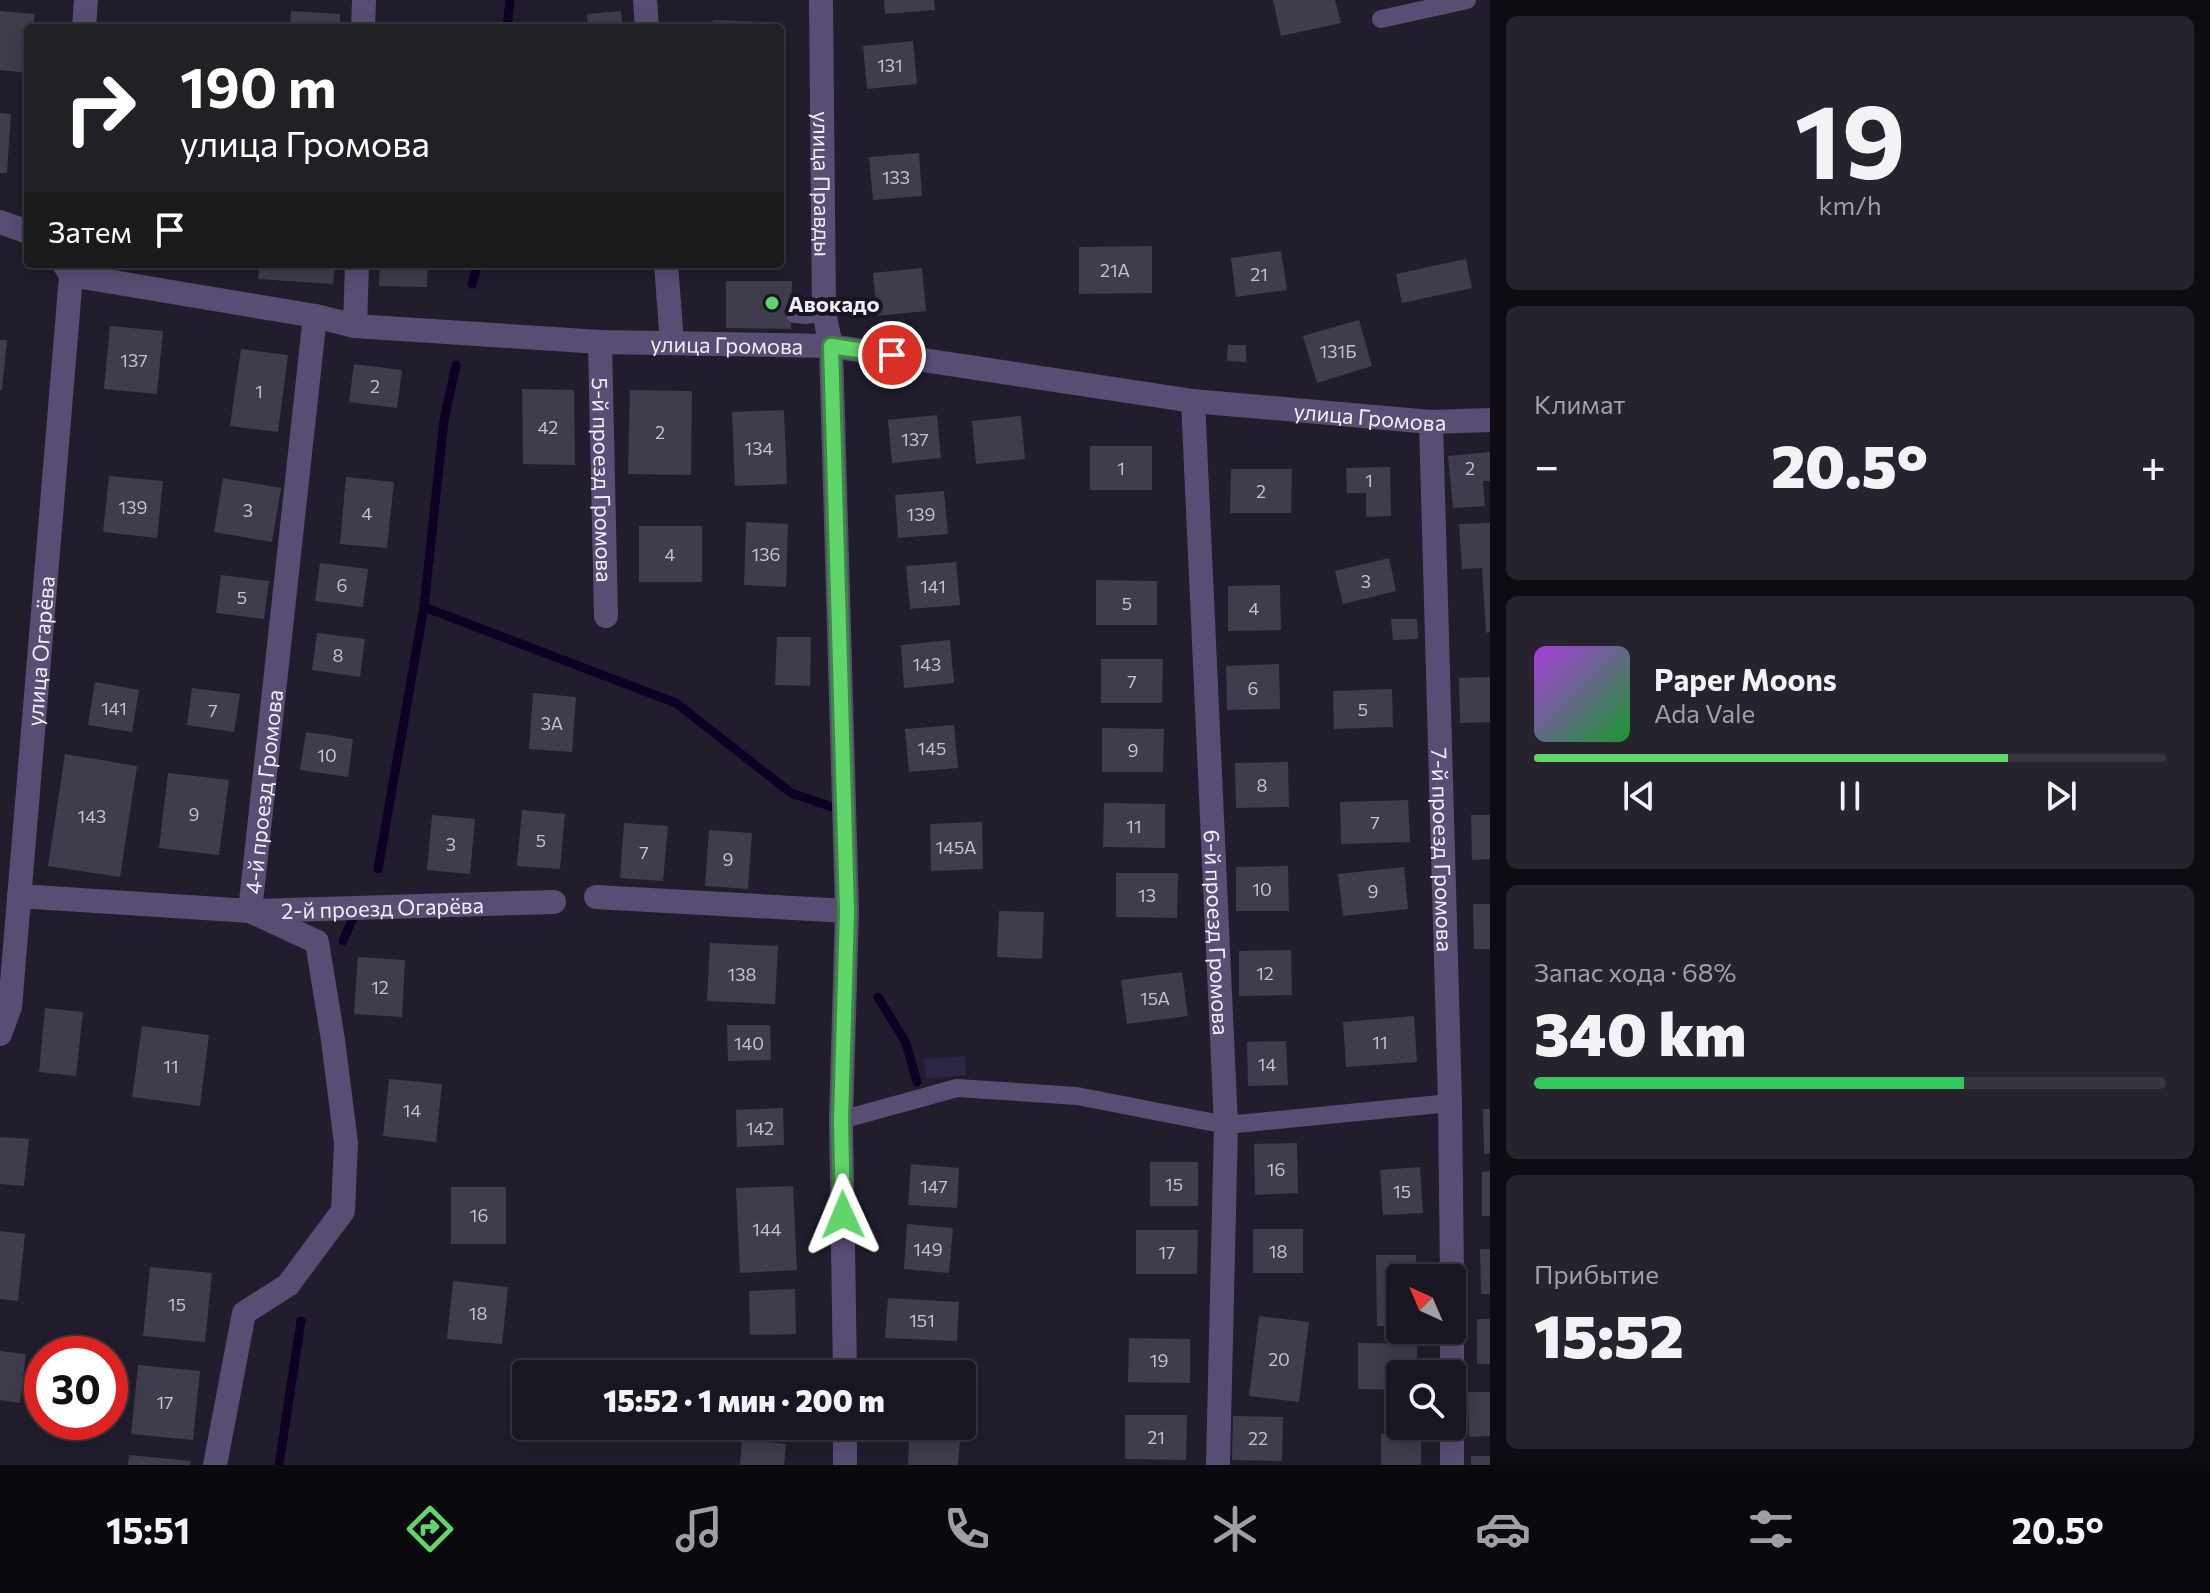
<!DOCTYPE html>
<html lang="ru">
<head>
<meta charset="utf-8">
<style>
	:root { --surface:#191621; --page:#26232e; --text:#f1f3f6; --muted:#9f9fa5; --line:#37353f; --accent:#60d56a }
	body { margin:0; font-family:Commissioner,sans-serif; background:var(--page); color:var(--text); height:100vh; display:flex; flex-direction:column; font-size:30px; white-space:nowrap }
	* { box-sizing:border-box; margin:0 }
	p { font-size:26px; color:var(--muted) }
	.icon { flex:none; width:44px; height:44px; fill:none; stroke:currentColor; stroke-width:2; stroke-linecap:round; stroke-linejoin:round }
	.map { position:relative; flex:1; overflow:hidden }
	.side { display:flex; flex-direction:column; gap:16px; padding:16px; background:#0e0c12; width:720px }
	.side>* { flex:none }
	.hud { position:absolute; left:24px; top:24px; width:760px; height:244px; border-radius:8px; box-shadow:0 4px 20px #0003,0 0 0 2px var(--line); background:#202124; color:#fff; overflow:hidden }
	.needle { width:52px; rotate:316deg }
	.fabs { position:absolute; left:1386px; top:1264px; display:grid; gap:16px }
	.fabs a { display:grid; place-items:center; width:80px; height:80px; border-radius:8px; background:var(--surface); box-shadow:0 4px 20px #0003,0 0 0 2px var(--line); font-size:40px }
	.speed { position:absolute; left:24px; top:1336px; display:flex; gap:16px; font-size:40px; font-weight:700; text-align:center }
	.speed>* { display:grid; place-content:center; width:104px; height:104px; border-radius:50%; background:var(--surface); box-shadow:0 4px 20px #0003,0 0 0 2px var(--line); line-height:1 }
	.speed .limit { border:12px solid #d22; background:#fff; color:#111 }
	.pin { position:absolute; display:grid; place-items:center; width:68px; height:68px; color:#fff; margin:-34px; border:4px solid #fff; border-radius:50%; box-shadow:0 2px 8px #0007 }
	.me { position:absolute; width:88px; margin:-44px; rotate:359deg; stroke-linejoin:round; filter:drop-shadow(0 0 6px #0008) }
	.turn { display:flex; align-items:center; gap:28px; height:168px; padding:0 24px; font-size:36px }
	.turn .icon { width:104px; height:104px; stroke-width:2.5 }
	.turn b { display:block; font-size:56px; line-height:68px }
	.then { display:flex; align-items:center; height:76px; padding:0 24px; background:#0003; gap:16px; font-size:30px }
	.big { font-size:60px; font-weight:800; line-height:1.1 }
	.side .tile { flex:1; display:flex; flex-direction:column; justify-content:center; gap:12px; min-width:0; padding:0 28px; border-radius:12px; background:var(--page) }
	.side .dial { align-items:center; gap:0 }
	.dial b { font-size:104px; line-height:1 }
	.song { display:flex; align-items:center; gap:24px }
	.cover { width:96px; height:96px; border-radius:12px; background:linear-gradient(135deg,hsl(280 70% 55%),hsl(130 70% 35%)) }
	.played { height:8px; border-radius:4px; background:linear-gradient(90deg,var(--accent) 75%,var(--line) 75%) }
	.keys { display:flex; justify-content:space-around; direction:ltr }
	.heat { display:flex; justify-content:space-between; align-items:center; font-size:44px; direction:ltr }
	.charge { height:12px; border-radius:6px; background:linear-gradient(90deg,#34c759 68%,var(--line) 0) }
	.trip { position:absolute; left:512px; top:1360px; width:464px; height:80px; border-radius:8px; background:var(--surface); box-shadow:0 4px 20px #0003,0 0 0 2px var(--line); font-weight:800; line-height:80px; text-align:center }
	.menu { display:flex; height:128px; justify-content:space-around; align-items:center; background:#0a090d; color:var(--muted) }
	.menu .icon { width:56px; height:56px }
	.menu .selected { color:var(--accent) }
	.menu b { font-size:36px; color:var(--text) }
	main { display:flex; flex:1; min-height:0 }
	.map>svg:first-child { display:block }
</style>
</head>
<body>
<main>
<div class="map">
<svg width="1490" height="1465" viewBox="0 0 1490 1465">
	<rect width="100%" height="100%" fill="#211d2c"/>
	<!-- green -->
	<path fill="#2d2545" d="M965 1056 966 1075 926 1079 924 1059Z"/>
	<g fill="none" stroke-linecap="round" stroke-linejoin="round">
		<!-- stream -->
		<g stroke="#0d0024" stroke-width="9">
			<path d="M507 28 510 0"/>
			<path d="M472 284 478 264"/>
			<path d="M424 607 676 703 791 793 841 810"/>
			<path d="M378 869 424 607 444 420 456 365"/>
			<path d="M343 941 354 916"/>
			<path d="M878 997 906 1043 917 1082"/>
			<path d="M279 1465 301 1321"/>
		</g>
	</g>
	<!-- building -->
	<g fill="#3f3c4c">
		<path d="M884 0H934L935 10 885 14Z"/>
		<path d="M1273 0H1335L1341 23 1281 36Z"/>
		<path d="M0 11 35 14 33 28H28V73L0 70Z"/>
		<path d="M291 11 340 14V28H290Z"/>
		<path d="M621 11 623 28H588L587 14Z"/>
		<path d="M713 20 765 22 764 28H713Z"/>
		<path d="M913 41 917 84 867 89 863 46Z"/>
		<path d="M0 113 11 114 7 173H0Z"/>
		<path d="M919 153 922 196 873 200 869 157Z"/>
		<path d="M1152 246V293L1079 294V247Z"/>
		<path d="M1281 251 1287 290 1236 297 1231 258Z"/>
		<path d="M1466 259 1472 288 1402 303 1396 274Z"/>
		<path d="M260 264H335L333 284 258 279Z"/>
		<path d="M380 264H428L427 287 379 286Z"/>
		<path d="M922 268 926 311 877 316 873 273Z"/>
		<path d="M726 281H792L791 329 726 328Z"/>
		<path d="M1359 320 1372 366 1317 383 1303 336Z"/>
		<path d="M110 326 163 331 157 394 104 389Z"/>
		<path d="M0 340H7L2 390H0Z"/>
		<path d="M1228 345H1246V362L1227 361Z"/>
		<path d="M241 349 288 355 278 432 230 426Z"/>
		<path d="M354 364 402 370 397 408 349 402Z"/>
		<path d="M522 389 574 390 575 465 523 464Z"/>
		<path d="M630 390 692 391 691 475 628 474Z"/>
		<path d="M784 410 787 484 735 486 732 412Z"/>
		<path d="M937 415 941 458 892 463 888 420Z"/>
		<path d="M1021 416 1025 459 976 464 972 421Z"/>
		<rect x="1090" y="446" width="62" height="44"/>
		<path d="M1490 452V481H1483L1485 506 1453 508 1448 456Z"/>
		<path d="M1390 467 1391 516 1366 517V493H1347L1346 468Z"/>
		<path d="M1231 469H1292L1291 513H1230Z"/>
		<path d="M109 476 163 481 157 538 103 532Z"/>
		<path d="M346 477 394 482 387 548 340 544Z"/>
		<path d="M223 478 281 488 272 542 214 532Z"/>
		<path d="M944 491 948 534 898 538 895 495Z"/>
		<path d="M746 522 788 524 786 587 744 585Z"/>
		<path d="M1490 523V632L1486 633 1482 568 1462 569 1459 524Z"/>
		<rect x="639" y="526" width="63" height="56"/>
		<path d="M1389 558 1396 591 1343 604 1335 571Z"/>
		<path d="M956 562 960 605 910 609 906 566Z"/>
		<path d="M320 563 368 569 363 607 315 601Z"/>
		<path d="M221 575 269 581 264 619 216 613Z"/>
		<path d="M1096 580 1157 581V625H1096Z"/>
		<path d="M1280 585 1281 630 1228 631V586Z"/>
		<path d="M1391 619H1417L1418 639 1393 640Z"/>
		<path d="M317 633 365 639 360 677 312 670Z"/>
		<path d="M777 637H811L810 686 775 685Z"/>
		<path d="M950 640 954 683 904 688 901 645Z"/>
		<path d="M1101 659H1163L1162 703H1101Z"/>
		<path d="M1279 664 1280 709 1227 710 1226 666Z"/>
		<path d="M1490 677V722L1460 723 1459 678Z"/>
		<path d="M95 682 139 690 132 732 88 725Z"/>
		<path d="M192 688 240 694 234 732 187 725Z"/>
		<path d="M1392 689 1393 727 1334 729 1333 691Z"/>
		<path d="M533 693 576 697 572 752 529 749Z"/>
		<path d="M954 725 958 768 909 772 905 729Z"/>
		<path d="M1102 728 1164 729 1163 772H1102Z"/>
		<path d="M306 732 353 739 348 777 300 770Z"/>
		<path d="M65 754 137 766 120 877 48 866Z"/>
		<path d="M1288 762 1289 807 1236 808 1235 763Z"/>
		<path d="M168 773 229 780 219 855 159 848Z"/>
		<path d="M1408 800 1410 842 1341 844 1340 802Z"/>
		<path d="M1104 803 1165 804V848L1103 847Z"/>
		<path d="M522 810 565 814 560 869 517 866Z"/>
		<path d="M432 815 475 819 470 874 427 870Z"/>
		<path d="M1471 815H1490V859L1472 860Z"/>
		<path d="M982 822 983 869 931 871 930 824Z"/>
		<path d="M624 823 668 826 663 881 620 878Z"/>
		<path d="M709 830 752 833 748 889 705 886Z"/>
		<path d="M1288 866 1289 911H1236V867Z"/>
		<path d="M1404 867 1408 909 1343 916 1338 874Z"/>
		<path d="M1116 873H1178L1177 918 1116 917Z"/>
		<path d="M1473 904H1490V949H1474Z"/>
		<path d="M999 911 1044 912 1042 959 997 957Z"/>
		<path d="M710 943 778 946 775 1004 707 1001Z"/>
		<path d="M1291 950 1292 995 1239 996V951Z"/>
		<path d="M358 957 405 960 402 1017 354 1014Z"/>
		<path d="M1182 972 1188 1016 1127 1024 1121 980Z"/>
		<path d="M45 1008 83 1012 76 1076 39 1072Z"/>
		<path d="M1414 1016 1417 1062 1346 1067 1343 1022Z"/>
		<path d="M727 1025H770L771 1060 728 1061Z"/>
		<path d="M142 1026 209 1035 200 1106 132 1097Z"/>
		<path d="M1286 1041 1288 1085 1248 1086 1247 1042Z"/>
		<path d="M389 1079 442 1084 436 1142 383 1136Z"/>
		<path d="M783 1108 784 1145 737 1147 736 1110Z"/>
		<path d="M1483 1109H1490V1153L1484 1154Z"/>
		<path d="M0 1137 29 1139 24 1186 0 1184Z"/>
		<path d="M1297 1143 1298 1193 1255 1195 1254 1144Z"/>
		<rect x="1150" y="1162" width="48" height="44"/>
		<path d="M911 1164 959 1168 957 1208 908 1205Z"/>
		<path d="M1420 1167 1423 1213 1383 1215 1380 1170Z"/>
		<path d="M1490 1171V1216H1482V1172Z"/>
		<path d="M793 1186 797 1270 740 1273 736 1188Z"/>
		<rect x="451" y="1187" width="55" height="57"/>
		<path d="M907 1224 953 1228 949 1273 904 1269Z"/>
		<rect x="1253" y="1229" width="50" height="44"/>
		<path d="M1136 1230H1198L1197 1274H1136Z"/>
		<path d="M0 1231 25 1234 18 1301 0 1299Z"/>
		<path d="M1480 1249H1490V1294H1481Z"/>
		<path d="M1376 1255H1416V1278H1400V1326H1377Z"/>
		<path d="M150 1267 212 1273 205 1342 143 1336Z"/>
		<path d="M453 1281 508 1287 502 1344 447 1339Z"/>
		<path d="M795 1289 796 1334 750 1335 749 1291Z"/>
		<path d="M888 1298 959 1302 957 1341 885 1338Z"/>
		<path d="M1259 1316 1309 1322 1299 1402 1249 1396Z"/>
		<rect x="1477" y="1319" width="13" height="45"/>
		<path d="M1129 1338 1190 1339V1383L1128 1382Z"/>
		<path d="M1358 1343 1417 1344V1374H1400V1390L1358 1389Z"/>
		<path d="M0 1351 26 1354 20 1403 0 1400Z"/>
		<path d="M138 1365 200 1371 193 1440 131 1434Z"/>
		<path d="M962 1373 969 1374 966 1417H962Z"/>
		<path d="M1468 1392H1490V1436L1469 1437Z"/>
		<path d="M1125 1415H1187L1186 1460 1125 1459Z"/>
		<path d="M1233 1416 1283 1417 1282 1461 1232 1460Z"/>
		<rect x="1381" y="1434" width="40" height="31"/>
		<path d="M909 1436 960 1439 958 1465H908Z"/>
		<path d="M742 1440 786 1444 784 1465H740Z"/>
		<path d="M129 1455 191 1461 190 1465H128Z"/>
		<rect x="1471" y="1456" width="19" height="9"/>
	</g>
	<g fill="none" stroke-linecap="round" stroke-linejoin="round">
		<!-- lane -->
		<g stroke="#584e74" stroke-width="18">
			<path d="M1381 19 1467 0"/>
			<path d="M795 314 806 315 824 312"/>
			<path d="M841 1120 957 1088 1077 1096 1226 1125 1450 1103"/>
		</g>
		<!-- street -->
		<g stroke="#584e74" stroke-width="24">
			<path d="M645 0 647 28"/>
			<path id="s1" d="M821 0 824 312 831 346 847 911 841 1120 845 1374"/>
			<path d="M84 28 86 0"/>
			<path d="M363 28 364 0"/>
			<path d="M0 222 28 232"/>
			<path id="s2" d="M64 264 71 275 315 316 355 326 600 342 831 346 1193 401 1431 422 1490 420"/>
			<path d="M666 264 672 343"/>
			<path d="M355 326 357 264"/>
			<path id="s3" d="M600 342 606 616"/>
			<path id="s4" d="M1193 401 1226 1125 1218 1465"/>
			<path id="s5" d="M1431 422 1450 1103 1452 1278"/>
			<path id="s6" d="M19 896 250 911 554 902"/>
			<path d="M596 897 847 911"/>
			<path id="s7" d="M0 1034 10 1007 72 264"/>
			<path id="s8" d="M215 1465 244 1313 288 1285 343 1211 346 1143 333 1040 317 942 250 911 315 316"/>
			<path d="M845 1465V1426"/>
			<path d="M1452 1465V1330"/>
		</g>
	</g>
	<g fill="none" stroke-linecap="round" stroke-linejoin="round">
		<defs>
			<path id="route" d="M843 1215 841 1120 847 911 831 346 892 355"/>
		</defs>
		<!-- route casing -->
		<use href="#route" stroke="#3e8a45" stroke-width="20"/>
		<!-- route -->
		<use href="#route" stroke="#60d56a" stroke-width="14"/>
	</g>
	<!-- markers -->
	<circle fill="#60d56a" stroke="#181422" stroke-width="3" cx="772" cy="303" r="8"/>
	<g text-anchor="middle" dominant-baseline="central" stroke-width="8" stroke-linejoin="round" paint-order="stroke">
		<!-- number labels -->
		<g font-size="18" fill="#c3c1cd">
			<text x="890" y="65">131</text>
			<text x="896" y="177">133</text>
			<text x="1115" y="270">21А</text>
			<text x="1259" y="274">21</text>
			<text x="1338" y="351">131Б</text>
			<text x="134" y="360">137</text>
			<text x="375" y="386">2</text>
			<text x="259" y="391">1</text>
			<text x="548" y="427">42</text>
			<text x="660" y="432">2</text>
			<text x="915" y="439">137</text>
			<text x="759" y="448">134</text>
			<text x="1121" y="468">1</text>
			<text x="1470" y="468">2</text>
			<text x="1369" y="480">1</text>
			<text x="1261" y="491">2</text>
			<text x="133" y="507">139</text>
			<text x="248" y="510">3</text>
			<text x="367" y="513">4</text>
			<text x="921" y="514">139</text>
			<text x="670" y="554">4</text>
			<text x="766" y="554">136</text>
			<text x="1366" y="581">3</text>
			<text x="342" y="585">6</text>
			<text x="933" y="586">141</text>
			<text x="242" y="597">5</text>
			<text x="1127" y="603">5</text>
			<text x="1254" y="608">4</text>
			<text x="338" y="655">8</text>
			<text x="927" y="664">143</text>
			<text x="1132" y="681">7</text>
			<text x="1253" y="688">6</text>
			<text x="114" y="708">141</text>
			<text x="1363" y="709">5</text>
			<text x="213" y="710">7</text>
			<text x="552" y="723">3А</text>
			<text x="932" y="748">145</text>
			<text x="1133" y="750">9</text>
			<text x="327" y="755">10</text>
			<text x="1262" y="785">8</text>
			<text x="194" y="814">9</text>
			<text x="92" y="816">143</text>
			<text x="1375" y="822">7</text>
			<text x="1134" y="826">11</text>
			<text x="541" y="840">5</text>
			<text x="451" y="844">3</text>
			<text x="956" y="847">145А</text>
			<text x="644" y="852">7</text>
			<text x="728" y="859">9</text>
			<text x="1262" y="889">10</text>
			<text x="1373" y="891">9</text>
			<text x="1147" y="895">13</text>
			<text x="1265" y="973">12</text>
			<text x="742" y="974">138</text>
			<text x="380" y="987">12</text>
			<text x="1155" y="998">15А</text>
			<text x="1380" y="1042">11</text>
			<text x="749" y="1043">140</text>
			<text x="1267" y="1064">14</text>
			<text x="171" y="1066">11</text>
			<text x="412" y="1110">14</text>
			<text x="760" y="1128">142</text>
			<text x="1276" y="1169">16</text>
			<text x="1174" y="1184">15</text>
			<text x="934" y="1186">147</text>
			<text x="1402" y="1191">15</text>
			<text x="479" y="1215">16</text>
			<text x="767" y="1229">144</text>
			<text x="928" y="1249">149</text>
			<text x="1278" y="1251">18</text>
			<text x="1167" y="1252">17</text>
			<text x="177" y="1304">15</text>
			<text x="478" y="1313">18</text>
			<text x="922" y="1320">151</text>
			<text x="1279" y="1359">20</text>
			<text x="1159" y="1360">19</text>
			<text x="165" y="1402">17</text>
			<text x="1156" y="1437">21</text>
			<text x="1258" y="1438">22</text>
		</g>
		<!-- street labels -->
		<g font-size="22" fill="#efedf8" stroke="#181422">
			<text stroke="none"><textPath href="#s1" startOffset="184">улица Правды</textPath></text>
			<text stroke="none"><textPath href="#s2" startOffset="674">улица Громова</textPath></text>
			<text stroke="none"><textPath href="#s2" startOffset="1322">улица Громова</textPath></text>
			<text stroke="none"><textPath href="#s3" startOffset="138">5-й проезд Громова</textPath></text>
			<text stroke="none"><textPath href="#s7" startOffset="386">улица Огарёва</textPath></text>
			<text stroke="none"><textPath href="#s8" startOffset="764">4-й проезд Громова</textPath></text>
			<text stroke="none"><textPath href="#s5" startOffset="428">7-й проезд Громова</textPath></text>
			<text stroke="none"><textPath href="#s6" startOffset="364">2-й проезд Огарёва</textPath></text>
			<text stroke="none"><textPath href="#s4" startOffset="532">6-й проезд Громова</textPath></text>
		</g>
		<!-- poi labels -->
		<g font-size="22" font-weight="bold" fill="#efedf8" stroke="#181422" text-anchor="start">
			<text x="788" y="303">Авокадо</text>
		</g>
	</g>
</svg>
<div class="fabs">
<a><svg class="needle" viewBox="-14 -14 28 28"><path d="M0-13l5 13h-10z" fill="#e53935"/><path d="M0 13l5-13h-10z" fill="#9f9fa5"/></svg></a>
<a><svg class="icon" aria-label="search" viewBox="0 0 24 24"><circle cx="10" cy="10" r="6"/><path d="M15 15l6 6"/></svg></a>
</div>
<div class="speed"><div class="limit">30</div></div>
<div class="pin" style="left:892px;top:355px;background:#d93025"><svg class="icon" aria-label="arrive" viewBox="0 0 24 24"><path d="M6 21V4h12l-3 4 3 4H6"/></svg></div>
<svg class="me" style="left:843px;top:1215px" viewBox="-20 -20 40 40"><path d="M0-17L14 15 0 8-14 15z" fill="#60d56a" stroke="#fff" stroke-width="4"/></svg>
<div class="trip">15:52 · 1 мин · 200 m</div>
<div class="hud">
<div class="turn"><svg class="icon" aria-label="right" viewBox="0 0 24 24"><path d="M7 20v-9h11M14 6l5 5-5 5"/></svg><div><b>190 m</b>улица Громова</div></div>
<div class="then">Затем<svg class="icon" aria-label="arrive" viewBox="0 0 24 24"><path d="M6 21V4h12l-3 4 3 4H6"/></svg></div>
</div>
</div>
<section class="side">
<div class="tile dial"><b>19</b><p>km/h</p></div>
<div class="tile"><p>Климат</p>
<div class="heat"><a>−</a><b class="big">20.5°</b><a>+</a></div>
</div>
<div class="tile">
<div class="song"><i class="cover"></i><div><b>Paper Moons</b><p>Ada Vale</p></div></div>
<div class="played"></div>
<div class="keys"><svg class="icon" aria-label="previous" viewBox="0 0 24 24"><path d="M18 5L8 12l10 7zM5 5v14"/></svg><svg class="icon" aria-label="pause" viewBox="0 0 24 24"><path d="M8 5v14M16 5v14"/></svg><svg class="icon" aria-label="next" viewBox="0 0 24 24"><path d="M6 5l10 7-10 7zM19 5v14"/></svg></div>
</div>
<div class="tile"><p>Запас хода · 68%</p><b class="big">340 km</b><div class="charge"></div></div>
<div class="tile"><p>Прибытие</p><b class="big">15:52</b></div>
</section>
</main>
<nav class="menu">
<b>15:51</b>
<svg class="icon selected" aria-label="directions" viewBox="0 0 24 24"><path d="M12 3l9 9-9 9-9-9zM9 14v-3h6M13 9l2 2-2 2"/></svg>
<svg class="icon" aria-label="music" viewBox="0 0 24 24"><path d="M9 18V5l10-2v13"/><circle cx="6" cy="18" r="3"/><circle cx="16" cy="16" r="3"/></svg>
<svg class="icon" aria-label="phone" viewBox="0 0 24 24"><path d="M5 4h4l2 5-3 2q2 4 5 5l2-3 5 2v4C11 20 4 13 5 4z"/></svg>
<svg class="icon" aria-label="climate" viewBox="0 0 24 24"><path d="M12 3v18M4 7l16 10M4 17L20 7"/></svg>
<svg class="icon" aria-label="car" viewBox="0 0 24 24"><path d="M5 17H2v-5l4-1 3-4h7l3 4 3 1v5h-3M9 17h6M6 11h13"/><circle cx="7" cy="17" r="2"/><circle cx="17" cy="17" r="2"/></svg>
<svg class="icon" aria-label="filters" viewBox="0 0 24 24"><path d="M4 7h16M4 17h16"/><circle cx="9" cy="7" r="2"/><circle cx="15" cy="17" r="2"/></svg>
<b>20.5°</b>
</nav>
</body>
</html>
